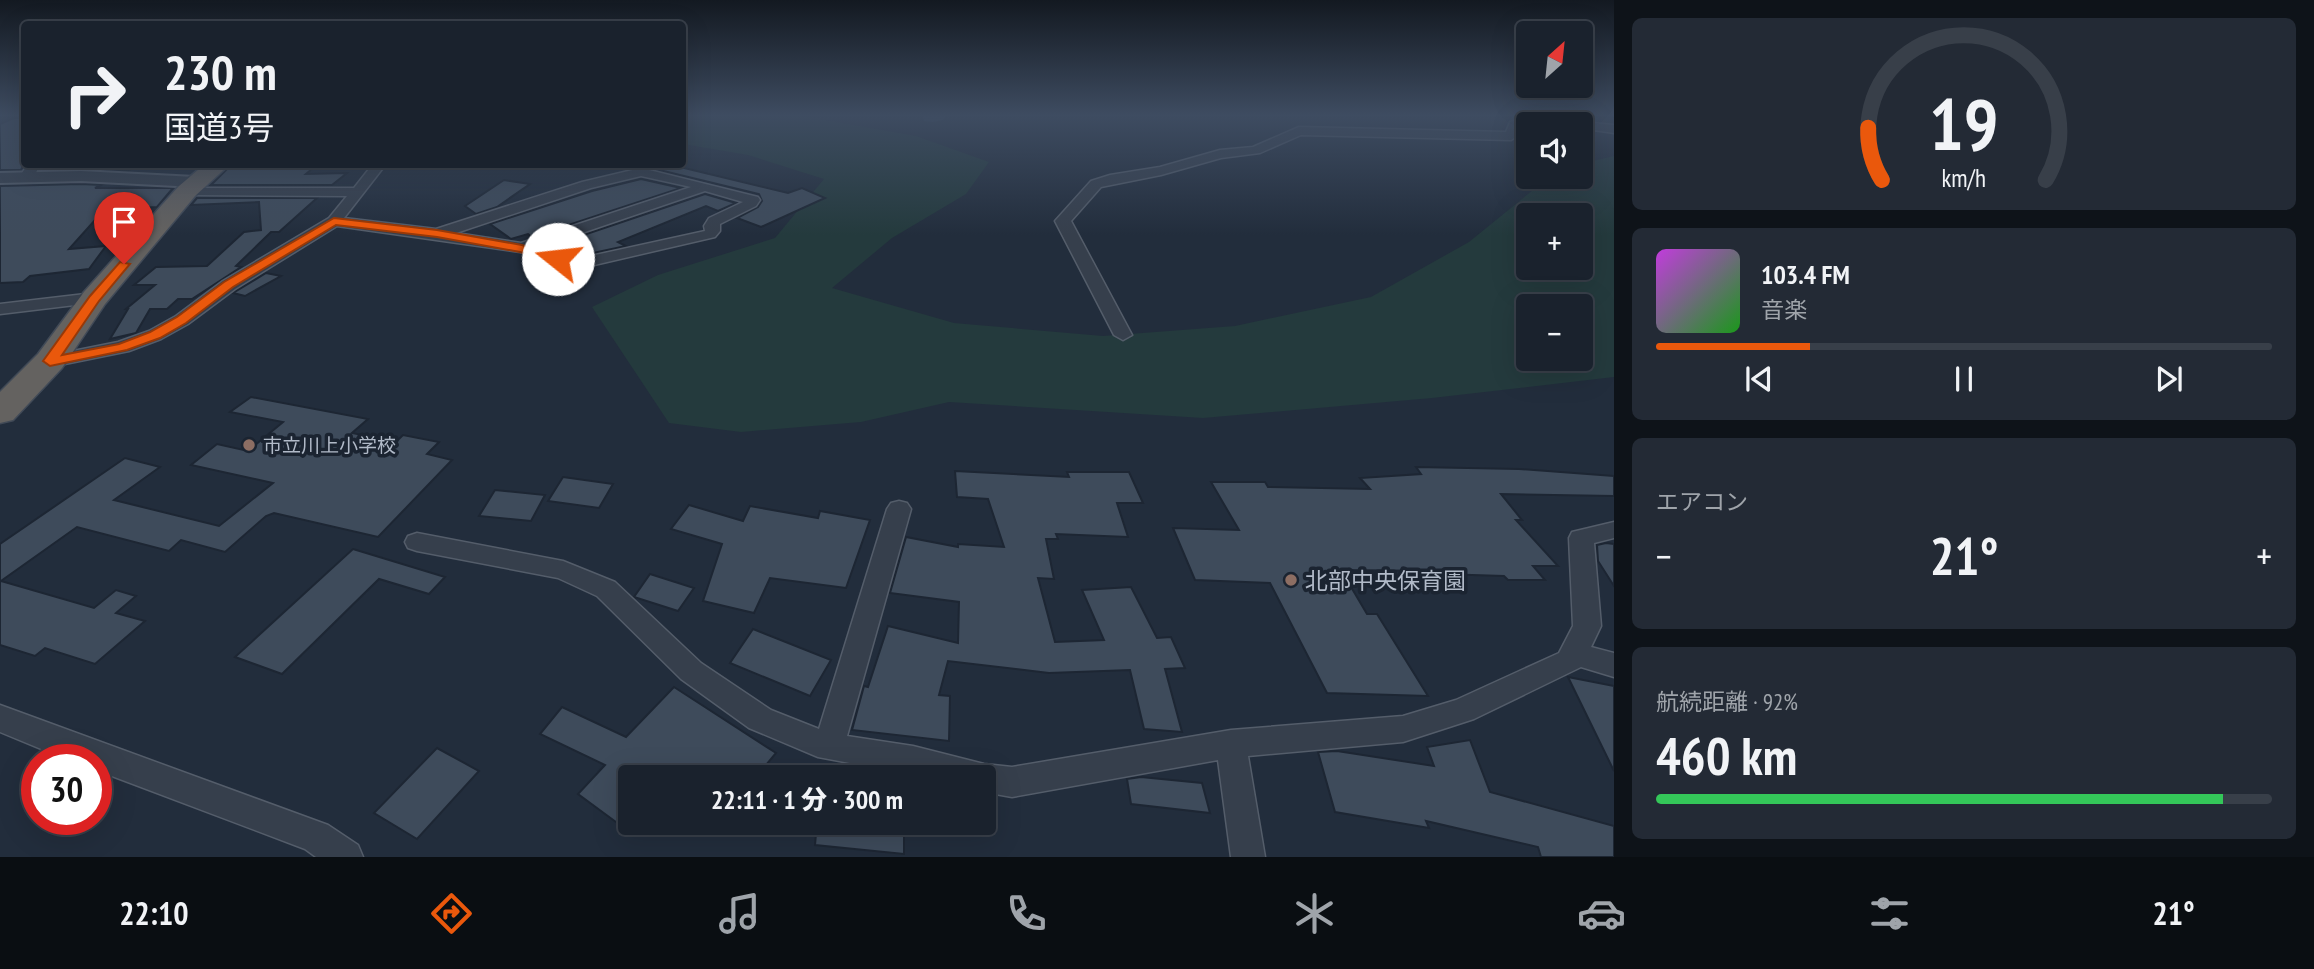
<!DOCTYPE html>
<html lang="ja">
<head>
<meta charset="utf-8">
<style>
	:root { --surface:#1a222d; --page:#232a35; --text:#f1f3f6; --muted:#9fa4aa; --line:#383f49; --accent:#ea580c }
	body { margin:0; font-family:"PT Sans Narrow","Noto Sans JP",sans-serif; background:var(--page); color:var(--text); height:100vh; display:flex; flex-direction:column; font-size:26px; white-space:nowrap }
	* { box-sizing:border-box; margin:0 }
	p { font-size:23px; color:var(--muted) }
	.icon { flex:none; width:38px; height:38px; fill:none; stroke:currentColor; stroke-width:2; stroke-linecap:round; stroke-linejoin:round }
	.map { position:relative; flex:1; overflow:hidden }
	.sheet { display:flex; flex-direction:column; gap:18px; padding:18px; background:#0e1319; width:700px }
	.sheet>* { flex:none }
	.top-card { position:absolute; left:21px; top:21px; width:665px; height:147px; border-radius:7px; box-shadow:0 7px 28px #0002,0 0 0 2px var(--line); background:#1a222d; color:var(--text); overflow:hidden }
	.needle { width:46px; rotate:27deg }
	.controls { position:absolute; left:1516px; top:21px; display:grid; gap:14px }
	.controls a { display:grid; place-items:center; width:77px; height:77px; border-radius:7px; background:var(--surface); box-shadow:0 7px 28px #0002,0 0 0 2px var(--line); font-size:35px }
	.speed { position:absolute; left:21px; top:744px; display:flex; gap:14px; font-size:35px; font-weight:700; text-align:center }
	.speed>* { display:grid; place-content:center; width:91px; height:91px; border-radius:50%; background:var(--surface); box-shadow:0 7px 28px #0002,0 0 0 2px var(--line); line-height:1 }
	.speed .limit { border:10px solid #d22; background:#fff; color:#111 }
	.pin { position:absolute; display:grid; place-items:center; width:60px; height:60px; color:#fff; margin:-72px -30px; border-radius:50% 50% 50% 0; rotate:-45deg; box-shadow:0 0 7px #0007 }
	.pin .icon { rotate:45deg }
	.me { position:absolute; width:77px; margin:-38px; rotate:286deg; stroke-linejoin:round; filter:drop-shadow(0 0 5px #0008) }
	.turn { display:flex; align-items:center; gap:24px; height:147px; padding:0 28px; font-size:32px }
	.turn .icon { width:91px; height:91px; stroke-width:2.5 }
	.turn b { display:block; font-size:49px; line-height:60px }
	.big { font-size:52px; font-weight:800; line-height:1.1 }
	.sheet .tile { flex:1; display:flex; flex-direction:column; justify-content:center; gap:10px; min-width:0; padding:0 24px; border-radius:10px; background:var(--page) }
	.sheet .dial { align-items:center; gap:0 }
	.dial svg { height:182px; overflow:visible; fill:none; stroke:var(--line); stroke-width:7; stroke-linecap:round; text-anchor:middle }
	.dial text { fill:var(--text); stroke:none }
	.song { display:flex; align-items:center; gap:21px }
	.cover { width:84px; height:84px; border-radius:10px; background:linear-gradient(135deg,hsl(290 70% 55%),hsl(120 70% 35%)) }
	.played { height:7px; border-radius:4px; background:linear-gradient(90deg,var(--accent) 25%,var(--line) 25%) }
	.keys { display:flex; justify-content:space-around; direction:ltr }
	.heat { display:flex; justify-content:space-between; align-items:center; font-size:38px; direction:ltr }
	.charge { height:10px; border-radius:5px; background:linear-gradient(90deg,#34c759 92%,var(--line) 0) }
	.trip { position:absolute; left:618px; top:765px; width:378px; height:70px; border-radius:7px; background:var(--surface); box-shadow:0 7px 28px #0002,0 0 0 2px var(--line); font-weight:800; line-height:70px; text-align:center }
	.tab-bar { display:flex; height:112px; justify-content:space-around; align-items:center; background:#0a0e12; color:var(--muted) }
	.tab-bar .icon { width:49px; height:49px }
	.tab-bar .selected { color:var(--accent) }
	.tab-bar b { font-size:32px; color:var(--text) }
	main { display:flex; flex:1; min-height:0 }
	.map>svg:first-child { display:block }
</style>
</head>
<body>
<main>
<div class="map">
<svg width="1614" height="857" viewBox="0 0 1614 857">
	<rect width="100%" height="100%" fill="#222d3c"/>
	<!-- green -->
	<path fill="#243a3d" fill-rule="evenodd" d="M695 115H796L916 136 989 162 966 194 892 238 832 288 954 323 1103 336 1235 326 1371 297 1469 242 1549 177H1580V164L1614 156V377L1432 398 1203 418 949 402 861 422 741 432 669 423 592 307 658 275 775 238 824 179 748 155 683 144V117ZM1528 215H1580V268H1528ZM1528 306H1580V359H1528Z"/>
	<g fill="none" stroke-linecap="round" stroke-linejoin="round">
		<!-- river -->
		<path fill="#354864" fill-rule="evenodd" d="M922 115H946L943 120 932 122 924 121Z"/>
	</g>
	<!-- building -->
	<g fill="#3e4b5b" stroke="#1d2633" stroke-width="2">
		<path d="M14 118H24V164L21 170H0V124Z"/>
		<path d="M43 164H140L128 171 41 169Z"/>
		<path d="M232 164H274L269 168 312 169 306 174 347 173 332 185H211Z"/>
		<path d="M651 164 676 166 788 193 802 188 825 198 761 227 737 218 758 207 762 201 759 194 647 167Z"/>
		<path d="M641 179 681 188 532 237 528 234 511 239 490 224 592 191Z"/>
		<path d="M504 180 530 184 497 207 476 214 465 206Z"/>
		<path d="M81 184 101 185 95 188H173L157 207 104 210 69 249 106 246 89 269 30 276 23 282 0 283V186Z"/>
		<path d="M705 194 736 203 718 211 706 206 618 242 626 246 593 253 580 246 561 252 548 247Z"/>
		<path d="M197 198H317L279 232H271L236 266 241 267 192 299H178L167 309H150L136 333 110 339 128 309H126L155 285H134L156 267 207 266 244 232 261 230 259 202 191 205Z"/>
		<path d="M266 273 281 276 245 296 233 293Z"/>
		<path d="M251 397 368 419 352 433 396 442 403 435 439 442 427 454 452 460 378 537 274 513 266 516 225 552 181 540 169 551 77 527 1 581 94 608 116 590 136 596 116 613 145 621 95 664 45 648 35 656 0 645V544L125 458 160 467 114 500 219 526 273 483 191 465 217 444 248 451 283 422 230 412Z"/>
		<path d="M1416 467 1519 469 1614 476V496L1501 494 1522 520H1516L1558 566H1533L1545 580H1508L1504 576 1440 574 1438 571 1341 570 1367 614H1377L1428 696 1327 693 1270 583 1195 580 1173 528 1239 530 1211 482H1265L1268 487 1370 489 1360 478 1421 474Z"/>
		<path d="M955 471 1069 477 1067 472H1129L1143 503H1117L1128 537 1056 534 1058 539H1046L1054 579 1038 578 1055 642 1104 640 1082 590 1131 587 1157 638 1171 637 1185 668 1165 669 1182 732 1144 729 1130 670 1049 673 948 661 939 695 950 696 949 741 852 730 864 686 868 687 888 626 958 643 959 602 890 593 906 537 958 547V544L1004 547 988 499 957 497Z"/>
		<path d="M563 477 613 484 599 508 548 501Z"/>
		<path d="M495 490 545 495 531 521 479 516Z"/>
		<path d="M689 505 743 521 750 506 818 518 820 511 870 520 846 588 770 578 754 613 703 601 722 544 671 529Z"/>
		<path d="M1606 543 1614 544V586L1598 561 1597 545Z"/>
		<path d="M353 549 445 577 429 594 379 579 282 674 235 657Z"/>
		<path d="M650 574 694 588 678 611 634 597Z"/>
		<path d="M753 629 831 660 810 696 730 663Z"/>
		<path d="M1568 677 1614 686V771Z"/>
		<path d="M674 687 776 753 756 777H630V813L620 825 578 794 605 765 540 734 562 707 626 737Z"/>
		<path d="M1470 740 1490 792 1614 826V857H1541L1538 847 1426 821 1429 828 1335 812 1318 752 1337 751 1434 766 1427 747Z"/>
		<path d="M437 748 479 771 417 839 374 813Z"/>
		<path d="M1141 777 1202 783 1210 813 1131 804 1127 779Z"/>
		<path d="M817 822H904V854L815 845Z"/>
	</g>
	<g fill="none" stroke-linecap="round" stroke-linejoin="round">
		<defs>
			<g id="minor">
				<path d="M1529 117 1614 125V133L1580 128V124L1519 126 1517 136 1511 140 1301 135 1260 153 1221 158 1161 175 1101 187 1071 221 1132 335 1123 340 1114 335 1055 221 1091 181 1110 175 1160 167 1220 150 1253 147 1299 127 1506 132 1510 122Z"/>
				<path d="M28 164H41L32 179 27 180 20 176Z"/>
				<path d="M373 164H386L344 218 436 229 582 182 641 168 758 197 760 200 756 206 720 224V231L715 237 577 269 520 252 337 226 235 289 188 324 161 339 129 351 50 367 41 361 43 357 118 342 149 331 176 316 223 281 329 218 347 196 187 195 182 194V188H354ZM641 176 691 187 521 243 456 233 591 188ZM705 191 743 202 709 218 704 226 705 231 577 259 538 248Z"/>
				<path d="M94 293 100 294 102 298 100 302 0 314V304Z"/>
				<path d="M899 501 907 503 911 509 847 736 913 746 984 764 1012 767 1231 730 1403 716 1456 700 1559 653 1573 626 1569 538 1572 532 1614 522V538L1594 543 1601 626 1591 647 1614 653V677L1581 667 1474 719 1403 742 1248 756 1265 857H1231L1218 760 1012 797 984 792V777H924L818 757 749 728 681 679 597 596 558 578 417 551 408 548 405 542 408 536 417 533 563 561 615 582 701 663 771 710 819 729 887 509 891 503Z"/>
				<path d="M0 705 328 825 358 845 363 857H316L305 849 96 770V760H68L0 732Z"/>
			</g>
			<path id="tertiary" d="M81 171 195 177 204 182 195 187 81 181 0 183V173Z"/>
			<path id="trunk" d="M205 164H230L195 196 105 304 62 368 13 420 0 423V392L38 354 84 292 179 186Z"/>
		</defs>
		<!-- minor casing -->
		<use href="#minor" stroke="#545d6a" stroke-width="3"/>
		<!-- tertiary casing -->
		<use href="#tertiary" stroke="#545d6a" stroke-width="4"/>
		<!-- trunk casing -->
		<use href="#trunk" stroke="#414a57" stroke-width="3"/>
		<!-- minor -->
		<use href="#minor" fill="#363f4c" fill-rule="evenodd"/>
		<!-- tertiary -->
		<use href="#tertiary" fill="#363f4c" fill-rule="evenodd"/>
		<!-- trunk -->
		<use href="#trunk" fill="#646260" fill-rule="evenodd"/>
	</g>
	<!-- sky -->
	<linearGradient id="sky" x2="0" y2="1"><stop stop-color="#131921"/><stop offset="0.49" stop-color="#3e4c61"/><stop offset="1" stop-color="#3e4c61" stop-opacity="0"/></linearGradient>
	<rect width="1614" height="235" fill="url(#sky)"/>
	<!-- route -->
	<path fill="#ea580c" stroke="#983908" stroke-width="2" d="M334 218 437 230 522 245 564 259 558 263 520 252 437 237 336 225 233 287 186 323 160 338 127 350 50 366 43 361 90 296 120 262 130 264 99 301 62 355 119 344 150 332 177 317 224 282Z"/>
	<!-- markers -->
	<g fill="#8d6e63" stroke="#1b2431" stroke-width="2.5">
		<circle cx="249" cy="445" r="7"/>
		<circle cx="1291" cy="580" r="7"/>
	</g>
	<g text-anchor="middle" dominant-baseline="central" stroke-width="7" stroke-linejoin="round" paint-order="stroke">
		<!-- poi labels -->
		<g font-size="19" fill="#b1bac8" stroke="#1b2431" text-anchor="start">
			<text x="263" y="445">市立川上小学校</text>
		</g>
		<!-- near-poi labels -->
		<g font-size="23" fill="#b1bac8" stroke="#1b2431" text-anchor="start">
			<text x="1305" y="580">北部中央保育園</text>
		</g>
	</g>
</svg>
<div class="controls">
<a><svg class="needle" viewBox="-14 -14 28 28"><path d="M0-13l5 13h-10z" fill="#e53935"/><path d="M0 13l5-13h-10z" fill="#9fa4aa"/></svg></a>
<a><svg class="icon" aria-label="sound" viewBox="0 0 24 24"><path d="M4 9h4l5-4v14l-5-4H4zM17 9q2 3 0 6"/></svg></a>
<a>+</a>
<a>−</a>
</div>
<div class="speed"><div class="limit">30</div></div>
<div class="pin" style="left:124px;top:264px;background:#d93025"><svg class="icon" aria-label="arrive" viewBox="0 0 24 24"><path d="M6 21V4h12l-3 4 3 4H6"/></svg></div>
<svg class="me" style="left:558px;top:259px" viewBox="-20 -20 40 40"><circle r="19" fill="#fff"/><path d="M0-13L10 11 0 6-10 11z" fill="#ea580c"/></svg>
<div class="trip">22:11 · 1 分 · 300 m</div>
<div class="top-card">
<div class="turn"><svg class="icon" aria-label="right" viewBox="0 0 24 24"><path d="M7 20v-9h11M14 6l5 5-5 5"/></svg><div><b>230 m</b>国道3号</div></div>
</div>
</div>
<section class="sheet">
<div class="tile dial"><svg viewBox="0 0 100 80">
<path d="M14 69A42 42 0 1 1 86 69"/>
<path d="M14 69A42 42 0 0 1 8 46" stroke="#ea580c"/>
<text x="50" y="56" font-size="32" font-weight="700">19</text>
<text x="50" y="72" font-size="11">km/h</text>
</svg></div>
<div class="tile">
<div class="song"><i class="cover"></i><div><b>103.4 FM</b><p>音楽</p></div></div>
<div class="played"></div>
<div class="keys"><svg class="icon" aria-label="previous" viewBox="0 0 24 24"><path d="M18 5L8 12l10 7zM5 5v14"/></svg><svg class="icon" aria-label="pause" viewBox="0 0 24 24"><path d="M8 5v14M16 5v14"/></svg><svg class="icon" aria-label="next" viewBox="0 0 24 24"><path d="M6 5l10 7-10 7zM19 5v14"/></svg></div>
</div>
<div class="tile"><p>エアコン</p>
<div class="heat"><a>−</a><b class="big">21°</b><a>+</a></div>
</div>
<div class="tile"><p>航続距離 · 92%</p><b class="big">460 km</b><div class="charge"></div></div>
</section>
</main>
<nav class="tab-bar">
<b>22:10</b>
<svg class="icon selected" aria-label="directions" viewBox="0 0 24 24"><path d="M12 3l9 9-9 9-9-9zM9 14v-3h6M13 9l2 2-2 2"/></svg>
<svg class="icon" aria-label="music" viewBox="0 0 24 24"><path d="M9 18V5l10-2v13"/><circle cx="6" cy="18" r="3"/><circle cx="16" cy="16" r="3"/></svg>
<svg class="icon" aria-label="phone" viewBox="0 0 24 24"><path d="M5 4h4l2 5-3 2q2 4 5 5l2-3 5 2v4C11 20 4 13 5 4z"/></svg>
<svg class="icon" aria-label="climate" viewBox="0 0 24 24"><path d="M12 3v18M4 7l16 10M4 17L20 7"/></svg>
<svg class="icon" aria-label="car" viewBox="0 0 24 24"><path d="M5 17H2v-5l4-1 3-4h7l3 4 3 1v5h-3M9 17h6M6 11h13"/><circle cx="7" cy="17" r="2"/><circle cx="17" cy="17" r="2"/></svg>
<svg class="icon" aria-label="filters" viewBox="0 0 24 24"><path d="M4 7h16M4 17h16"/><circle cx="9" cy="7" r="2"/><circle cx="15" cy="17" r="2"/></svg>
<b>21°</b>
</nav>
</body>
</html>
